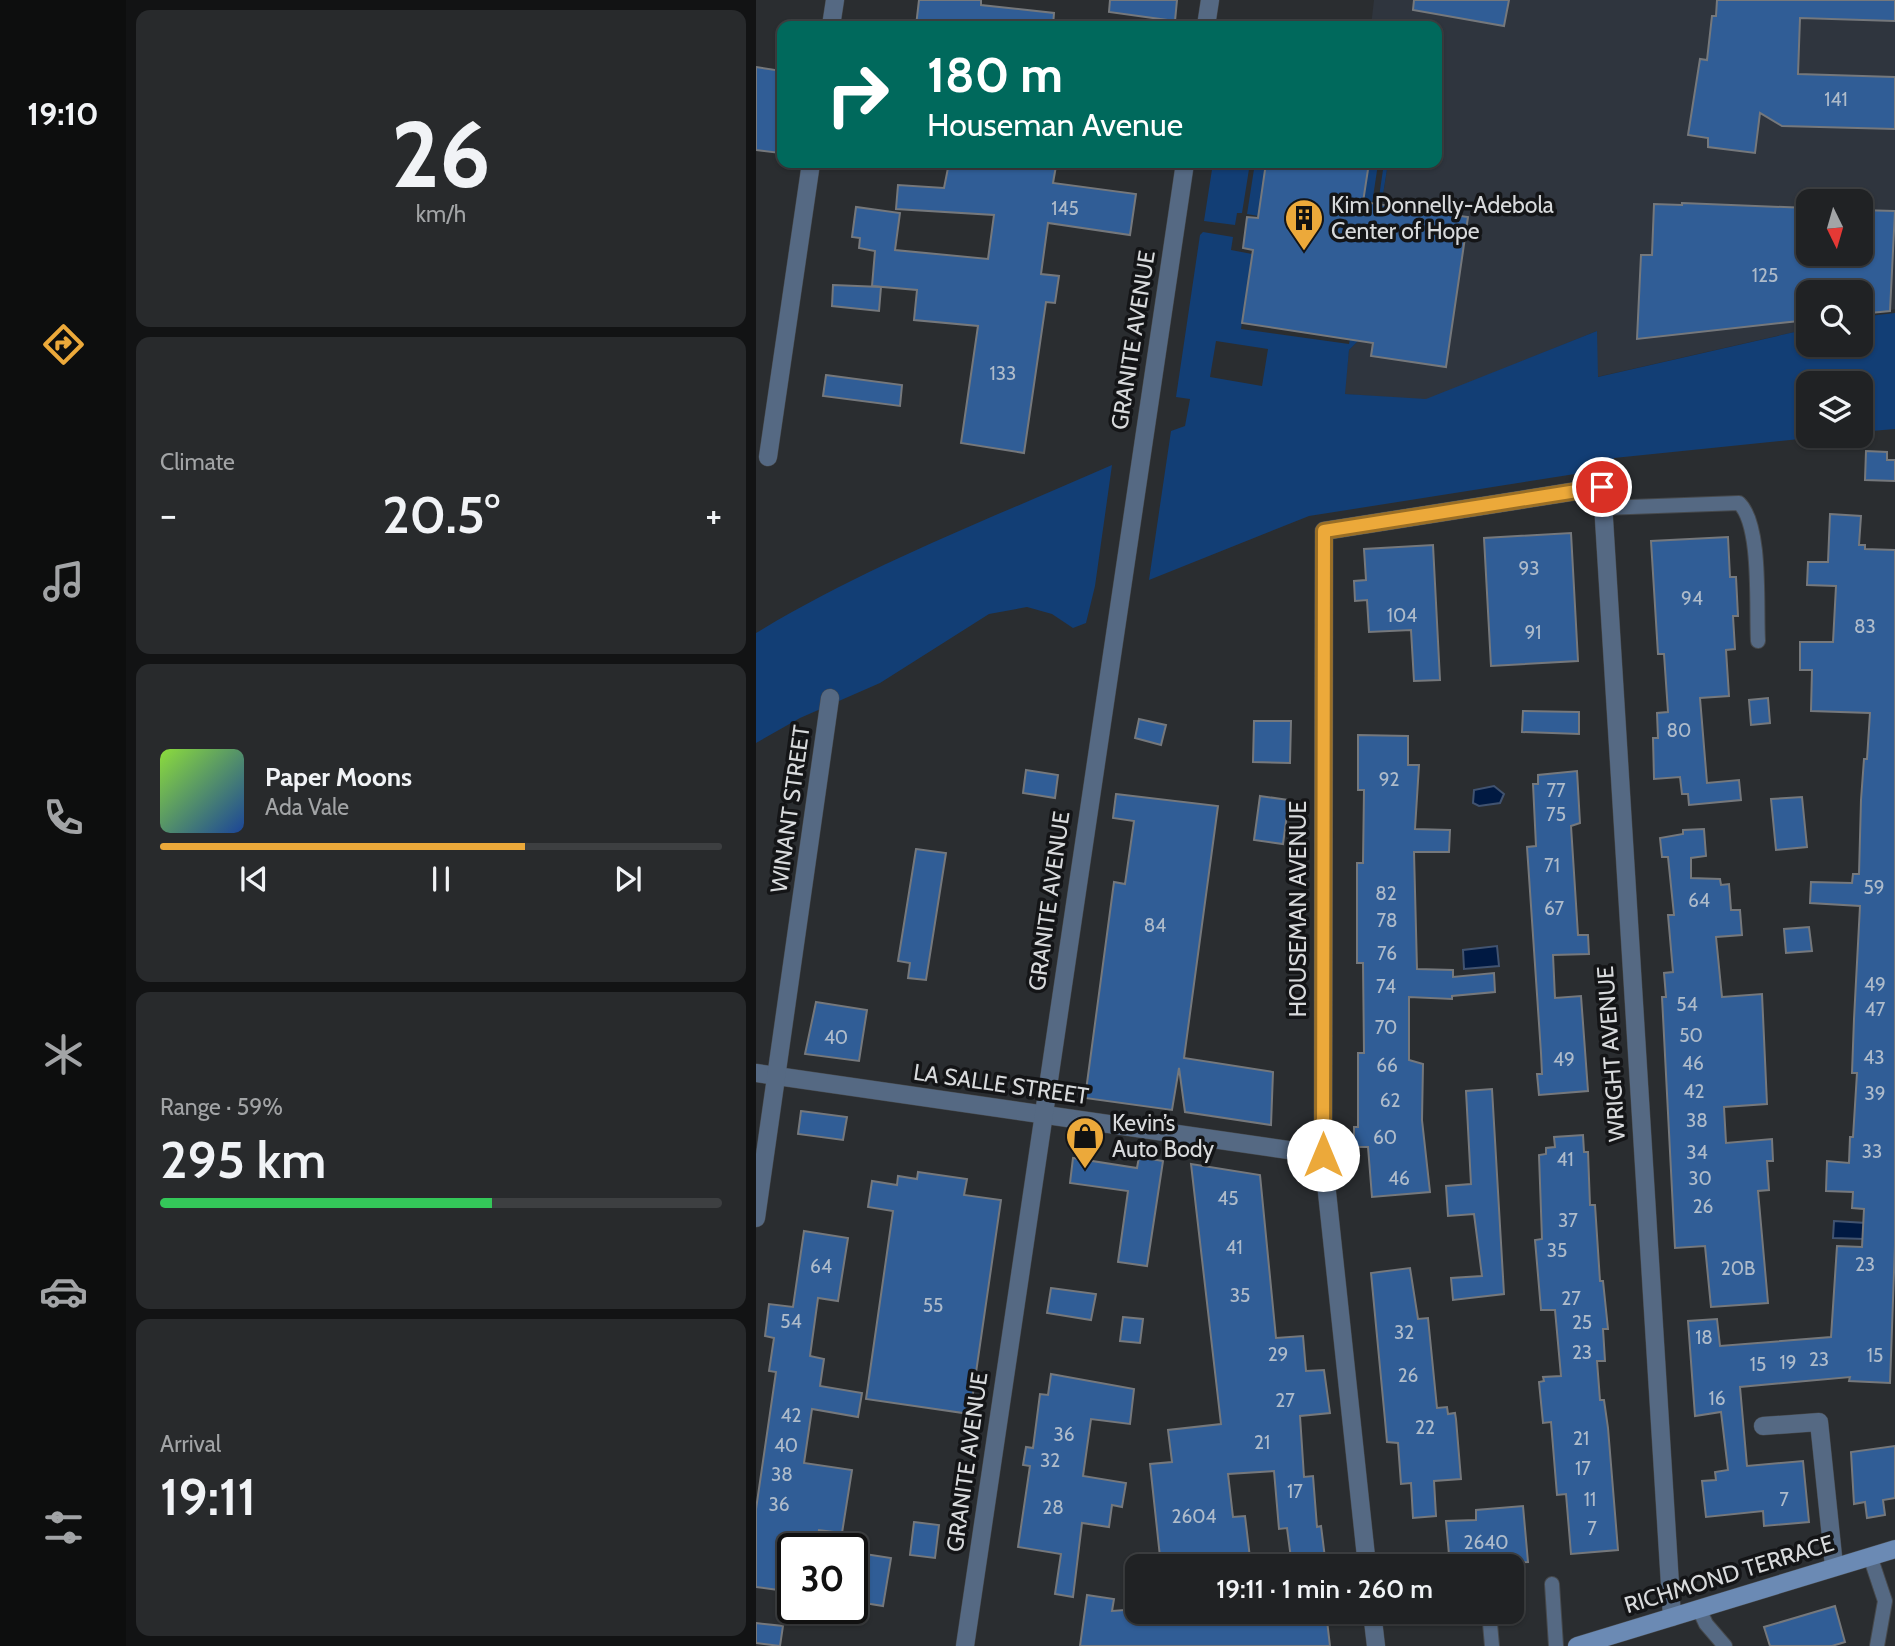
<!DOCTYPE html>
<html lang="en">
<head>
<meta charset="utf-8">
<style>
	:root { --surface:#202224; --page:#282a2c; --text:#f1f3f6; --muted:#a2a4a6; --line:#3d3f41; --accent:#eca93a }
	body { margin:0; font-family:Cabin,sans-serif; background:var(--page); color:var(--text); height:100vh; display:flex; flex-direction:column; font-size:26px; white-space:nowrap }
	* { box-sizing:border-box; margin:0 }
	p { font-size:23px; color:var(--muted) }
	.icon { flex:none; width:38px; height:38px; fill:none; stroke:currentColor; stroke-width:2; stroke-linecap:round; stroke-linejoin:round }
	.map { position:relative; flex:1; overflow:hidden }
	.sheet { display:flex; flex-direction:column; gap:10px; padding:10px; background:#121314; width:630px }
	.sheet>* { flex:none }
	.top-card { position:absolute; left:21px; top:21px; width:665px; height:147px; border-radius:14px; box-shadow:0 2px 5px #0004,0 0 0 2px var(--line); background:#00695c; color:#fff; overflow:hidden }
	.needle { width:46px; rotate:175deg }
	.fabs { position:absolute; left:1040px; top:189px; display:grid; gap:14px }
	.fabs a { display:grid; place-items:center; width:77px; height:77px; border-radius:14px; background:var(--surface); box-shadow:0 2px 5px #0004,0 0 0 2px var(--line); font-size:35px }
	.speed { position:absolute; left:21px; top:1533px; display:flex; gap:14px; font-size:35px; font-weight:700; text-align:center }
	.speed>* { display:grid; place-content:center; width:91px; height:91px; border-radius:50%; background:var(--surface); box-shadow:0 2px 5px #0004,0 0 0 2px var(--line); line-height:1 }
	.speed .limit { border:4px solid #111; border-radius:10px; background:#fff; color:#111 }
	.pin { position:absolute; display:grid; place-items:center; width:60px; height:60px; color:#fff; margin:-30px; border:4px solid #fff; border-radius:50%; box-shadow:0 2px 7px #0007 }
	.me { position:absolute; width:77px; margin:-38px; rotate:0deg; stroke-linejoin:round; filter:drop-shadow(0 0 5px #0008) }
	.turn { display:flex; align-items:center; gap:24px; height:147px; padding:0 35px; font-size:32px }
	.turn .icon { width:91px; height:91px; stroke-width:2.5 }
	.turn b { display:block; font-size:49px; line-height:60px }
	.big { font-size:52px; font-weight:600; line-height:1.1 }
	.sheet .widget { flex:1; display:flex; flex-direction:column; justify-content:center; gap:10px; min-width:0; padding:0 24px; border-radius:14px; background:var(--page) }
	.sheet .dial { align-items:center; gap:0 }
	.dial b { font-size:91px; line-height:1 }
	.song { display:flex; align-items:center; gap:21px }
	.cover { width:84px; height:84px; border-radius:10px; background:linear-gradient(135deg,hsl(90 70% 55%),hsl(220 70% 35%)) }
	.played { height:7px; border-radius:4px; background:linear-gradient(90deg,var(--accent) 65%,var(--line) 65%) }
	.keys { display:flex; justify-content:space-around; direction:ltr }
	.heat { display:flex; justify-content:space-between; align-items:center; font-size:38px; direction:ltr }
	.charge { height:10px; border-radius:5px; background:linear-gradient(90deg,#34c759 59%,var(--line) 0) }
	.trip { position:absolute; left:369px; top:1554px; width:399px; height:70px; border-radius:14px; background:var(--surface); box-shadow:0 2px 5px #0004,0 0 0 2px var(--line); font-weight:600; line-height:70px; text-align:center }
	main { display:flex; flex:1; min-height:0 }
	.tabs { display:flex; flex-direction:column; width:126px; justify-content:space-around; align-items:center; background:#0d0e0e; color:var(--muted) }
	.tabs .icon { width:49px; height:49px }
	.tabs .current { color:var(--accent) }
	.tabs b { font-size:32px; color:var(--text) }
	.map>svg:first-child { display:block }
</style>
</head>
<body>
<main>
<nav class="tabs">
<b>19:10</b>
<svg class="icon current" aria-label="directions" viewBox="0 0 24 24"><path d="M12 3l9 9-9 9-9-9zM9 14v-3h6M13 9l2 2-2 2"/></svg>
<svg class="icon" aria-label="music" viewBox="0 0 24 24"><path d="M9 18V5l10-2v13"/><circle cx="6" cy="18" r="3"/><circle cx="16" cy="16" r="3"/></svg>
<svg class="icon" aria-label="phone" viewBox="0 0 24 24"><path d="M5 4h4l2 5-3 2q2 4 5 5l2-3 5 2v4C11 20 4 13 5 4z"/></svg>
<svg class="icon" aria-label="climate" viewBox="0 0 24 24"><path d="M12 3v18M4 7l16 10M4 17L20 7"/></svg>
<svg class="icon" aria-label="car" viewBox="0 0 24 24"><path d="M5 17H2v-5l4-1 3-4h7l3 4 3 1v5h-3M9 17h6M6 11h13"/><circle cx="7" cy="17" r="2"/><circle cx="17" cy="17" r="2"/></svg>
<svg class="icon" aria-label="filters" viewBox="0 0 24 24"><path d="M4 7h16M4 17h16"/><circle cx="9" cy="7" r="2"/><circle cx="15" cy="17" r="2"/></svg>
</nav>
<section class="sheet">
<div class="widget dial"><b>26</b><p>km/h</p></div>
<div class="widget"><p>Climate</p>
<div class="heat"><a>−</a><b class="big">20.5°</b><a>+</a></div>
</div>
<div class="widget">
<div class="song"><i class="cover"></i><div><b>Paper Moons</b><p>Ada Vale</p></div></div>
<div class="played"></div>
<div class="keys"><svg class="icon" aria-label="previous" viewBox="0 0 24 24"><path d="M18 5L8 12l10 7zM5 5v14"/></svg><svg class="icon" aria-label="pause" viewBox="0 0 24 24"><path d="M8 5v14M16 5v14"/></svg><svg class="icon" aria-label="next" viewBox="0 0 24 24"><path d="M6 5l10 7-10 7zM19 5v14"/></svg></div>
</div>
<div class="widget"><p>Range · 59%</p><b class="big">295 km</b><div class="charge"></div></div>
<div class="widget"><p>Arrival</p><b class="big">19:11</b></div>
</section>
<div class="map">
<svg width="1139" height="1646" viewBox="0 0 1139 1646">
	<rect width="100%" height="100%" fill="#2a2d30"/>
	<!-- built -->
	<path fill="#2f353e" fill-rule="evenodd" d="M618 0H1139V309L1104 317V292H1052V329L841 377V331L670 400 588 394 593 350 604 339 632 163H681V26H615ZM1052 201H1104V254H1052Z"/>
	<!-- green -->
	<g fill="#123e75" fill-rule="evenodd">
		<path d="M457 163H494L486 213H481L479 225 448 221Z"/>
		<path d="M499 163H510L502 216 491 214Z"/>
		<path d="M613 163 622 164 602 297 593 317 590 339 587 338Z"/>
		<path d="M628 163H632L604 339 593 350 589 394 670 399 841 331 842 377 1052 329V345H1104V317L1139 313V429L1104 432V383H1052V436H1073L858 458 851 469 553 516 393 580 415 431 429 426 434 399 420 397 444 235 447 232 477 237 475 250 496 254 485 329 593 344 598 318 608 299ZM460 341 512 349 506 386 454 377Z"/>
		<path d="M356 465 339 586 330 623 317 628 296 614 271 607 233 614 124 683 44 718 0 743V633C112 565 236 518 356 465Z"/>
	</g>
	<!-- water -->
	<g fill="#001942" stroke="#415370" stroke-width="2">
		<path d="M738 786 748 794 744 803 723 806 717 803 718 790Z"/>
		<path d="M741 946 743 966 708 969 707 950Z"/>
		<path d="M1078 1221 1110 1223 1109 1239 1077 1238Z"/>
	</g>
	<!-- building -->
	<g fill="#305d96" stroke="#75787c" stroke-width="2">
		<path d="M163 0H225V5L298 13 297 26H160Z"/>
		<path d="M354 0H421L419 21 353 12Z"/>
		<path d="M658 0H753L748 26 657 10Z"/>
		<path d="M961 0H1139V21L1044 18 1042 74 1139 77V129L1026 126 1004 113 999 153 952 147V138L932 135 944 59 951 60 956 16H960Z"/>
		<path d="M0 67 26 71 21 125H26L24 153 0 150Z"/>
		<path d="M193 163H276L300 166 297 183 380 194 374 235 292 223 285 274 303 276 299 303 290 302 268 453 205 443 222 326 158 320 161 290 116 286 119 251 103 248 104 238 96 237 100 207 144 213 139 250 232 259 238 215 140 209 142 185 188 188Z"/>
		<path d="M510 163H613L607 202 712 217 690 367 615 356 617 343 486 323 497 250 487 248 491 217 502 218Z"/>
		<path d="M926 203 1052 208V254H1104V210L1139 211 1134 311 1104 314V292H1052V320L881 339 885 255H896L898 204 926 205Z"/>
		<path d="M77 285 125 287 123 311 76 306Z"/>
		<path d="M70 375 146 385 144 406 67 396Z"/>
		<path d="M1110 451 1131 452V460H1139V481L1109 480Z"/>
		<path d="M1074 514 1105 516 1103 545H1109V549L1139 550V1245L1134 1383 1093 1381 1094 1377 984 1387 991 1466 1047 1461 1053 1522 1008 1526 1007 1511 950 1517 946 1481 960 1480 959 1472 972 1470 965 1412 939 1416 932 1321 961 1319 964 1346 1075 1337 1081 1246 1106 1247 1108 1209 1096 1208 1097 1192 1070 1191 1071 1161 1093 1163 1094 1137H1097L1101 1073H1096L1098 1019 1104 906 1054 903 1055 882 1096 883 1097 874H1103L1105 800 1108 759H1111L1114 713 1055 711 1056 670H1044V642H1077L1080 586 1051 585 1052 562H1072Z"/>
		<path d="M815 533 822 661 735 666 728 538Z"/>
		<path d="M972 537 974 577H980L982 616H977L979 649 970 650 973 696 944 698 951 783 983 780 985 800 933 805 932 794H926L924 777 898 779 897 738H902L901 713 912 712 908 654H902L895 541Z"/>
		<path d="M677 545 684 680 658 681 655 630 613 632 611 600 599 601 598 581 610 580 608 549Z"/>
		<path d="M1012 698 1014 723 995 725 993 700Z"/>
		<path d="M767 711 823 712V734L766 732Z"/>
		<path d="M383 719 410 725 405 745 379 738Z"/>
		<path d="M498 721H535L534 763 497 762Z"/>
		<path d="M602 735 652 736V765H663L659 829 694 830 693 852H658L661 969 697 970V977L738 973 739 992 696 996V999L653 997V1060L667 1064 666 1120 674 1192 616 1197 612 1147H598V1127H602V1053H608L607 963H601V863H607L608 790H602Z"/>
		<path d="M270 770 302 775 299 798 267 793Z"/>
		<path d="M821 771 824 823 815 826 822 935H832L833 954 797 955 799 998 825 996 832 1091 783 1095 781 1074H786L785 1053 771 847 780 846 777 784H782V775Z"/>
		<path d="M360 794 462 806 428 1058 517 1072 515 1125 429 1112 423 1068 416 1110 329 1098 358 882 369 884 378 821 357 818Z"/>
		<path d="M504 796 533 800 527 844 498 840Z"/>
		<path d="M1046 797 1051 847 1020 850 1015 799Z"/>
		<path d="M948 829 950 856 935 858V878L964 879 965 885 973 884 975 910H984L986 935 960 937 966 997 1006 994 1011 1104 968 1107 970 1143 1016 1139 1017 1161H1011L1013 1190 1002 1191 1012 1303 955 1307 949 1246 919 1248 906 997H910L908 973 917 972 912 915H918L912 857H906L904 838 927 834V830Z"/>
		<path d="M160 849 190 853 170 980 152 978 154 963 142 961Z"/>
		<path d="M1053 927 1056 951 1030 953 1028 929Z"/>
		<path d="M60 1002 111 1010 103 1061 49 1054Z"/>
		<path d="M736 1089 748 1294 697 1300 695 1278 726 1276 718 1214 692 1216 690 1186 715 1184 710 1091Z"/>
		<path d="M45 1111 91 1117 87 1140 42 1134Z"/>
		<path d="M827 1135 828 1152H832L834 1205H839L844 1281H847L852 1329H847L849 1361H841L844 1400H848L852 1428 862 1550 815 1554 810 1494 801 1495 795 1422 787 1423 783 1382 788 1381 787 1377 805 1376 799 1310H785L779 1240 786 1239 783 1155 790 1154V1148L799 1147 798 1137Z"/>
		<path d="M383 1157 407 1161 391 1266 362 1262 372 1191 314 1183 317 1158 381 1168Z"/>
		<path d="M435 1164 504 1175 520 1338 547 1336 550 1371 568 1370 574 1413 544 1416 548 1477 557 1476 561 1527 565 1526 570 1566H536L531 1528 523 1529 518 1471 472 1474 477 1517 489 1516 495 1566H405L394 1464 416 1462 412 1430 465 1424Z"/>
		<path d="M162 1172 211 1179 208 1195 245 1200 214 1414 110 1399 137 1211 112 1207 116 1181 141 1185 142 1176 161 1179Z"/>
		<path d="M48 1231 92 1238 82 1301 62 1298 54 1356 68 1359 64 1386 106 1393 102 1417 56 1409 48 1463 96 1470 86 1533 63 1530 61 1549H37V1592L0 1587V1509L20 1372 13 1371 18 1338 9 1336 13 1304 37 1307Z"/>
		<path d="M654 1268 662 1319 672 1318 681 1408 691 1407 692 1414 699 1413 700 1419 705 1479 678 1481 680 1516 657 1518 655 1483 645 1484 642 1443 631 1442 629 1420 615 1273Z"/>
		<path d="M295 1288 340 1294 335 1320 291 1313Z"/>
		<path d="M367 1317 387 1319 384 1343 364 1341Z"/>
		<path d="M295 1374 378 1389 374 1424 335 1419 327 1476 370 1483 366 1507 356 1505 353 1527 326 1523 317 1597 299 1594 305 1554 262 1547 274 1466 267 1465 270 1447 277 1448 284 1394 292 1395Z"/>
		<path d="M1139 1446V1498L1127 1500 1129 1515 1111 1518 1109 1502 1098 1504 1095 1452Z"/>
		<path d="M767 1506 772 1562 694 1566 690 1521 720 1520V1510Z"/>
		<path d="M158 1522 183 1525 179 1558 154 1555Z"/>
		<path d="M96 1552 135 1558 127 1606 96 1601Z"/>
		<path d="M331 1595 358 1599 356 1611 382 1609V1612H570L574 1646H324Z"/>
		<path d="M1079 1606 1089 1642 1076 1646H1014L1008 1627Z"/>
		<path d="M0 1623 27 1626 24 1646 0 1643Z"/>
	</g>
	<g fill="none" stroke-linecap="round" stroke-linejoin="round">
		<defs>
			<g id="lane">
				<path d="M847 508 983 503C1006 525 1000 607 1002 641"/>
				<path d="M1114 1556 1129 1601 1121 1646"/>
				<path d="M796 1584 800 1646"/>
				<path d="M943 1609 950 1624 969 1646"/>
				<path d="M733 1612 736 1646"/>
			</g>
			<g id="street">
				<path d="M75 26 79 0"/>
				<path d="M450 26 454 0"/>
				<path d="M12 457 55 163"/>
				<path d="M0 1073 567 1155"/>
				<path d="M0 1218 74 698"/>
				<path d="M1007 1426 1063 1422 1078 1566"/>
				<path d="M611 1566 567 1155 568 531 846 487 916 1617"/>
				<path d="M616 1612 620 1646"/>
				<path d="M209 1646 429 163"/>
			</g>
			<path id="secondary" d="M821 1646 1139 1549"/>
		</defs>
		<!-- lane casing -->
		<use href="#lane" stroke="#46494c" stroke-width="16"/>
		<!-- street casing -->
		<use href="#street" stroke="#46494c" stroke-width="19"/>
		<!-- secondary casing -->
		<use href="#secondary" stroke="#46494c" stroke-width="19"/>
		<!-- lane -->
		<use href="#lane" stroke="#556983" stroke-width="14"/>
		<!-- street -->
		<use href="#street" stroke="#556983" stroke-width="18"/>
		<!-- secondary -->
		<use href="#secondary" stroke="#6b8ab4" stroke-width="18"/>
	</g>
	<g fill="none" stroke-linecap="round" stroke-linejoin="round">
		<defs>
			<path id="route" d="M567 1155 568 531 846 487"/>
		</defs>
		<!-- route casing -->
		<use href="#route" stroke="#996e26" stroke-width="18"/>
		<!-- route -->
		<use href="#route" stroke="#eca93a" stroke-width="12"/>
	</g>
	<!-- icons -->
	<defs>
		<symbol id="building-pin" viewBox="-11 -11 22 30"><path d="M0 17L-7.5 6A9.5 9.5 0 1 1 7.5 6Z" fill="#eca93a" stroke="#141517"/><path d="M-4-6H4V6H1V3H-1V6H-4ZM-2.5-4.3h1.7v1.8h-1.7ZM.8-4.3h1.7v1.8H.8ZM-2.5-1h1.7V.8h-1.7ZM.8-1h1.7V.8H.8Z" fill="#111"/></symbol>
		<symbol id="shop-pin" viewBox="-11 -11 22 30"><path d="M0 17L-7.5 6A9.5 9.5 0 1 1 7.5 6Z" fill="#eca93a" stroke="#141517"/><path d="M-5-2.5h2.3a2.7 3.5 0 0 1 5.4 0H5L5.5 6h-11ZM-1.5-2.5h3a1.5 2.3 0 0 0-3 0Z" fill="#111"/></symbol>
	</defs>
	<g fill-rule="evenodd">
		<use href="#building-pin" x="526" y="196" width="44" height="60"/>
		<use href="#shop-pin" x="307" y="1114" width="44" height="60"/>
	</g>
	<g text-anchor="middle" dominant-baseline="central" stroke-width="7" stroke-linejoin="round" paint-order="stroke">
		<!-- number labels -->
		<g font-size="19" fill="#aebbca">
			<text x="1080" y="99">141</text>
			<text x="309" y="208">145</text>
			<text x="1009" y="275">125</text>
			<text x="247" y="373">133</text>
			<text x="773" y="568">93</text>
			<text x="936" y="598">94</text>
			<text x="646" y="615">104</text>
			<text x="1109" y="626">83</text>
			<text x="777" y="632">91</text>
			<text x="923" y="730">80</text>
			<text x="633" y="779">92</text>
			<text x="800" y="790">77</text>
			<text x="800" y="814">75</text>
			<text x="796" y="865">71</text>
			<text x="1118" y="887">59</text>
			<text x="630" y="893">82</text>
			<text x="943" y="900">64</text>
			<text x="798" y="908">67</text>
			<text x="631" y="920">78</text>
			<text x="399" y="925">84</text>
			<text x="631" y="953">76</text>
			<text x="1119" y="984">49</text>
			<text x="630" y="986">74</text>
			<text x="931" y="1004">54</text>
			<text x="1119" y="1009">47</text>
			<text x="630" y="1027">70</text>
			<text x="935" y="1035">50</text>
			<text x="80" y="1037">40</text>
			<text x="1118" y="1057">43</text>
			<text x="808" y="1059">49</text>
			<text x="937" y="1063">46</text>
			<text x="631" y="1065">66</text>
			<text x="938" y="1091">42</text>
			<text x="1119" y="1093">39</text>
			<text x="634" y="1100">62</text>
			<text x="941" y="1120">38</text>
			<text x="629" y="1137">60</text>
			<text x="1116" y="1151">33</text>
			<text x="941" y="1152">34</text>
			<text x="809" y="1159">41</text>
			<text x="643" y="1178">46</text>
			<text x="944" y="1178">30</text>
			<text x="472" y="1198">45</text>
			<text x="947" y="1206">26</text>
			<text x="812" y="1220">37</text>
			<text x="478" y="1247">41</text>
			<text x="801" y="1250">35</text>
			<text x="1109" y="1264">23</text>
			<text x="65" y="1266">64</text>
			<text x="982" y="1268">20B</text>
			<text x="484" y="1295">35</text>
			<text x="815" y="1298">27</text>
			<text x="177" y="1305">55</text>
			<text x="35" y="1321">54</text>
			<text x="826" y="1322">25</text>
			<text x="648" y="1332">32</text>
			<text x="948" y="1337">18</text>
			<text x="826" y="1352">23</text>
			<text x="522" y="1354">29</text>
			<text x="1119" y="1355">15</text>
			<text x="1063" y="1359">23</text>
			<text x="1032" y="1362">19</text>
			<text x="1002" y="1364">15</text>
			<text x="652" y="1375">26</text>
			<text x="961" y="1398">16</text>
			<text x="529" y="1400">27</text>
			<text x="35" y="1415">42</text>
			<text x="669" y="1427">22</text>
			<text x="308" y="1434">36</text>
			<text x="825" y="1438">21</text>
			<text x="506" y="1442">21</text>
			<text x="30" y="1445">40</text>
			<text x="294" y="1460">32</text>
			<text x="827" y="1468">17</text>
			<text x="26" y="1474">38</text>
			<text x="539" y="1491">17</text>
			<text x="834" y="1499">11</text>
			<text x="1028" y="1499">7</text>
			<text x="23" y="1504">36</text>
			<text x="297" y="1507">28</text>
			<text x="438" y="1516">2604</text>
			<text x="836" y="1528">7</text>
			<text x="730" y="1542">2640</text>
		</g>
		<!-- poi labels -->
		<g font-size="23" fill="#d8dadc" stroke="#141517" text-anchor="start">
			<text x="575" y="205">Kim Donnelly-Adebola<tspan x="575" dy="26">Center of Hope</tspan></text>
			<text x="356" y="1123">Kevin’s<tspan x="356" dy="26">Auto Body</tspan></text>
		</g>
		<!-- street labels -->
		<g font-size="23" fill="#d8dadc" stroke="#141517">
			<text transform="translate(377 340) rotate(-81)">GRANITE AVENUE</text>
			<text transform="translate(34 809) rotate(-82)">WINANT STREET</text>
			<text transform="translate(293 901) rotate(-82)">GRANITE AVENUE</text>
			<text transform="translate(542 909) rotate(-90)">HOUSEMAN AVENUE</text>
			<text transform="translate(855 1054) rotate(-94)">WRIGHT AVENUE</text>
			<text transform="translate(245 1084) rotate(8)">LA SALLE STREET</text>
			<text transform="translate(211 1462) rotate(-82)">GRANITE AVENUE</text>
			<text transform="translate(973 1574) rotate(-17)">RICHMOND TERRACE</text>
		</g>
	</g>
</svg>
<div class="fabs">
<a><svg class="needle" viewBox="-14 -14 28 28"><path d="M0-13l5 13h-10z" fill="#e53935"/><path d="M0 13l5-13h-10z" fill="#a2a4a6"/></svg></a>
<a><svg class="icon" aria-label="search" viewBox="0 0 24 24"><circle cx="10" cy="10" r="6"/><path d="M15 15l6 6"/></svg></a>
<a><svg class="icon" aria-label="layers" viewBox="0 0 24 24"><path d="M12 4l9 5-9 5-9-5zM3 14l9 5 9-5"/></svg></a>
</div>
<div class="speed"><div class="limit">30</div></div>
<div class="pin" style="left:846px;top:487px;background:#d93025"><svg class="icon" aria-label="arrive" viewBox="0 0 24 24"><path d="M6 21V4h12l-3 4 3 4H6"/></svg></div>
<svg class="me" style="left:567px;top:1155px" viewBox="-20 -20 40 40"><circle r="19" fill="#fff"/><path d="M0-13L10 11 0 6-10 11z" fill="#eca93a"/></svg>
<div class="trip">19:11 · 1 min · 260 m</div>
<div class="top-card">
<div class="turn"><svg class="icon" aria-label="right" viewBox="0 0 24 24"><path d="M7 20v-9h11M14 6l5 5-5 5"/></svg><div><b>180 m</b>Houseman Avenue</div></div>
</div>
</div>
</main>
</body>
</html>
